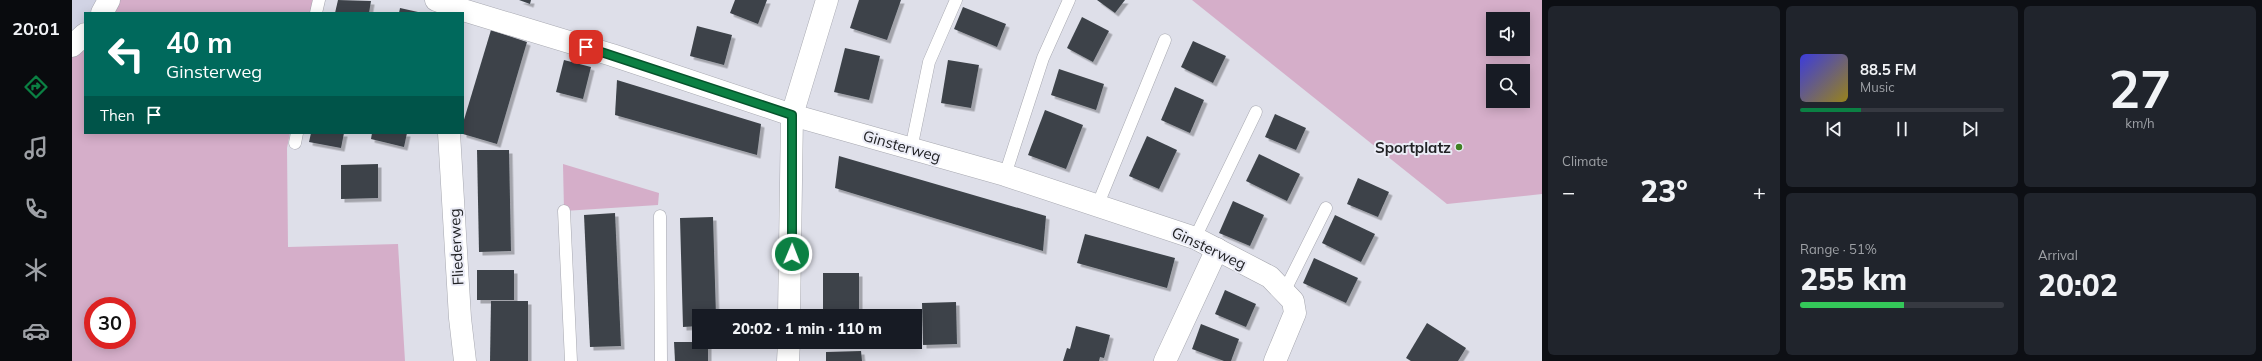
<!DOCTYPE html>
<html lang="en">
<head>
<meta charset="utf-8">
<style>
	:root { --surface:#171b24; --page:#20242c; --text:#f1f3f6; --muted:#9ea1a6; --line:#363941; --accent:#0b8043 }
	body { margin:0; font-family:Mulish,sans-serif; background:var(--page); color:var(--text); height:100vh; display:flex; flex-direction:column; font-size:15px; white-space:nowrap }
	* { box-sizing:border-box; margin:0 }
	p { font-size:13px; color:var(--muted) }
	.icon { flex:none; width:22px; height:22px; fill:none; stroke:currentColor; stroke-width:2; stroke-linecap:round; stroke-linejoin:round }
	.map { position:relative; flex:1; overflow:hidden }
	.panel { display:flex; flex-direction:column; gap:6px; padding:6px; background:#0d0f14; width:720px }
	.panel>* { flex:none }
	.banner { position:absolute; left:12px; top:12px; width:380px; height:122px; border-radius:0px; box-shadow:0 2px 10px #0003; background:#00695c; color:#fff; overflow:hidden }
	.fabs { position:absolute; left:1414px; top:12px; display:grid; gap:8px }
	.fabs a { display:grid; place-items:center; width:44px; height:44px; border-radius:0px; background:var(--surface); box-shadow:0 2px 10px #0003; font-size:20px }
	.speed { position:absolute; left:12px; top:297px; display:flex; gap:8px; font-size:20px; font-weight:700; text-align:center }
	.speed>* { display:grid; place-content:center; width:52px; height:52px; border-radius:50%; background:var(--surface); box-shadow:0 2px 10px #0003; line-height:1 }
	.speed .limit { border:6px solid #d22; background:#fff; color:#111 }
	.pin { position:absolute; display:grid; place-items:center; width:34px; height:34px; color:#fff; margin:-17px; border-radius:8px; box-shadow:0 2px 6px #0006 }
	.me { position:absolute; width:44px; margin:-22px; rotate:1deg; stroke-linejoin:round; filter:drop-shadow(0 0 3px #0008) }
	.turn { display:flex; align-items:center; gap:14px; height:84px; padding:0 16px; font-size:18px }
	.turn .icon { width:52px; height:52px; stroke-width:2.5 }
	.turn b { display:block; font-size:28px; line-height:34px }
	.then { display:flex; align-items:center; height:38px; padding:0 16px; background:#0003; gap:8px; font-size:15px }
	.big { font-size:30px; font-weight:800; line-height:1.1 }
	.panel .card { flex:1; display:flex; flex-direction:column; justify-content:center; gap:6px; min-width:0; padding:0 14px; border-radius:6px; background:var(--page) }
	.panel .dial { align-items:center; gap:0 }
	.dial b { font-size:52px; line-height:1 }
	.song { display:flex; align-items:center; gap:12px }
	.cover { width:48px; height:48px; border-radius:6px; background:linear-gradient(135deg,hsl(240 70% 55%),hsl(50 70% 35%)) }
	.played { height:4px; border-radius:2px; background:linear-gradient(90deg,var(--accent) 30%,var(--line) 30%) }
	.keys { display:flex; justify-content:space-around; direction:ltr }
	.heat { display:flex; justify-content:space-between; align-items:center; font-size:22px; direction:ltr }
	.charge { height:6px; border-radius:3px; background:linear-gradient(90deg,#34c759 51%,var(--line) 0) }
	.panel .tiles { flex:1; display:grid; gap:6px; grid-template-columns:repeat(3,1fr) }
	.card:first-child { grid-row:span 2 }
	.trip { position:absolute; left:620px; top:309px; width:230px; height:40px; border-radius:0px; background:var(--surface); box-shadow:0 2px 10px #0003; font-weight:800; line-height:40px; text-align:center }
	main { display:flex; flex:1; min-height:0 }
	.tab-bar { display:flex; flex-direction:column; width:72px; justify-content:space-around; align-items:center; background:#090b0e; color:var(--muted) }
	.tab-bar .icon { width:28px; height:28px }
	.tab-bar .current { color:var(--accent) }
	.tab-bar b { font-size:18px; color:var(--text) }
	.map>svg:first-child { display:block }
</style>
</head>
<body>
<main>
<nav class="tab-bar">
<b>20:01</b>
<svg class="icon current" aria-label="directions" viewBox="0 0 24 24"><path d="M12 3l9 9-9 9-9-9zM9 14v-3h6M13 9l2 2-2 2"/></svg>
<svg class="icon" aria-label="music" viewBox="0 0 24 24"><path d="M9 18V5l10-2v13"/><circle cx="6" cy="18" r="3"/><circle cx="16" cy="16" r="3"/></svg>
<svg class="icon" aria-label="phone" viewBox="0 0 24 24"><path d="M5 4h4l2 5-3 2q2 4 5 5l2-3 5 2v4C11 20 4 13 5 4z"/></svg>
<svg class="icon" aria-label="climate" viewBox="0 0 24 24"><path d="M12 3v18M4 7l16 10M4 17L20 7"/></svg>
<svg class="icon" aria-label="car" viewBox="0 0 24 24"><path d="M5 17H2v-5l4-1 3-4h7l3 4 3 1v5h-3M9 17h6M6 11h13"/><circle cx="7" cy="17" r="2"/><circle cx="17" cy="17" r="2"/></svg>
</nav>
<div class="map">
<svg width="1470" height="361" viewBox="0 0 1470 361">
	<defs>
		<filter id="shadow"><feDropShadow dx="3.5" dy="3.5" stdDeviation="0" flood-color="#0004"/></filter>
	</defs>
	<rect width="100%" height="100%" fill="#dedfe9"/>
	<!-- built -->
	<path fill="#d1d3e4" d="M0 0H40L34 13H13V37L0 48Z"/>
	<!-- green -->
	<g fill="#d5aec9" fill-rule="evenodd">
		<path d="M40 0H245L242 13H34Z"/>
		<path d="M1120 0H1470V194L1375 204ZM1421 19H1451V49H1421ZM1421 71H1451V101H1421Z"/>
		<path d="M13 37V133H218L215 148 216 247 326 244 333 361H0V48ZM21 306H55V340H21Z"/>
		<path d="M491 164 587 193 586 205 492 211Z"/>
	</g>
	<!-- building -->
	<g fill="#3d4349" filter="url(#shadow)">
		<path d="M266 0 299 1 297 13H263Z"/>
		<path d="M447 0H459L458 4Z"/>
		<path d="M663 0H695L686 24 658 13Z"/>
		<path d="M787 0H829L815 40 778 28Z"/>
		<path d="M1025 0H1053L1043 13Z"/>
		<path d="M891 7 934 24 925 47 882 29Z"/>
		<path d="M328 8 346 12V13H327Z"/>
		<path d="M1010 17 1037 31 1021 62 995 48Z"/>
		<path d="M625 26 660 35 652 65 618 56Z"/>
		<path d="M419 30 455 42 425 144 391 134V123Z"/>
		<path d="M1121 41 1154 56 1141 83 1109 67Z"/>
		<path d="M773 48 808 56 797 100 762 92Z"/>
		<path d="M492 60 519 67 511 99 484 92Z"/>
		<path d="M876 60 907 65 899 108 869 103Z"/>
		<path d="M987 69 1032 84 1024 110 979 95Z"/>
		<path d="M545 80 689 124 685 155 543 115Z"/>
		<path d="M1103 87 1132 100 1118 133 1089 120Z"/>
		<path d="M973 110 1011 125 994 169 956 155Z"/>
		<path d="M1203 114 1234 128 1224 150 1193 137Z"/>
		<path d="M239 133H272L269 148 237 142Z"/>
		<path d="M300 133H335L332 147 299 139Z"/>
		<path d="M1075 136 1105 150 1087 189 1057 176Z"/>
		<path d="M405 150H437L439 251 407 252Z"/>
		<path d="M1187 154 1228 174 1215 201 1174 181Z"/>
		<path d="M767 156 974 216 971 251 763 188Z"/>
		<path d="M306 164V198L269 199V165Z"/>
		<path d="M1286 178 1317 192 1306 217 1275 204Z"/>
		<path d="M1161 201 1192 215 1178 246 1147 233Z"/>
		<path d="M543 213 549 346 518 347 512 215Z"/>
		<path d="M1263 215 1303 234 1289 262 1250 243Z"/>
		<path d="M641 217 644 316H627V326L611 327 608 218Z"/>
		<path d="M1013 234 1103 258 1095 288 1005 263Z"/>
		<path d="M1242 258 1286 278 1274 303 1231 283Z"/>
		<rect x="405" y="270" width="37" height="30"/>
		<rect x="751" y="273" width="36" height="43"/>
		<path d="M1153 290 1184 304 1174 327 1143 314Z"/>
		<path d="M419 301H456V361H418Z"/>
		<path d="M884 302 885 344 851 345 850 303Z"/>
		<path d="M1355 323 1394 348 1386 361H1339L1334 358Z"/>
		<path d="M1129 324 1167 339 1159 361H1152L1120 349Z"/>
		<path d="M1004 326 1038 335 1032 358 1028 357 1027 361H991L995 348 998 349Z"/>
		<path d="M602 342H636V361H603Z"/>
		<path d="M789 351 790 361H754V352Z"/>
	</g>
	<g fill="none" stroke-linecap="round" stroke-linejoin="round">
		<defs>
			<g id="service">
				<path d="M244 13 247 0"/>
				<path d="M223 143 225 133"/>
				<path d="M839 149 857 62 884 0"/>
				<path d="M933 175 971 58 997 0"/>
				<path d="M1026 204 1093 40"/>
				<path d="M492 211 499 361"/>
				<path d="M588 216 589 361"/>
				<path d="M1123 238 1184 112"/>
				<path d="M1212 292 1254 208"/>
			</g>
			<g id="minor">
				<path d="M364 0 391 10 540 55 720 115 933 175 1123 238 1198 277 1221 301 1223 313 1203 361"/>
				<path d="M30 13 37 0"/>
				<path d="M0 46 13 34"/>
				<path d="M377 133 388 318 393 361"/>
				<path d="M717 316 720 115 755 0"/>
				<path d="M716 361 717 342"/>
				<path d="M1093 361 1145 249"/>
			</g>
		</defs>
		<!-- service casing -->
		<use href="#service" stroke="#a7a8b0" stroke-width="13"/>
		<!-- minor casing -->
		<use href="#minor" stroke="#a7a8b0" stroke-width="23"/>
		<!-- service -->
		<use href="#service" stroke="#fff" stroke-width="12"/>
		<!-- minor -->
		<use href="#minor" stroke="#fff" stroke-width="22"/>
	</g>
	<g fill="none" stroke-linecap="round" stroke-linejoin="round">
		<defs>
			<path id="route" d="M514 47 720 115V254"/>
		</defs>
		<!-- route casing -->
		<use href="#route" stroke="#07532c" stroke-width="10"/>
		<!-- route -->
		<use href="#route" stroke="#0b8043" stroke-width="7"/>
	</g>
	<!-- markers -->
	<circle fill="#3f8022" stroke="#ebecf6" stroke-width="1.5" cx="1387" cy="147" r="4"/>
	<g text-anchor="middle" dominant-baseline="central" stroke-width="4" stroke-linejoin="round" paint-order="stroke">
		<!-- street labels -->
		<g font-size="15" fill="#212225" stroke="#ebecf6">
			<text transform="translate(830 146) rotate(16)">Ginsterweg</text>
			<text transform="translate(384 247) rotate(-93)">Fliederweg</text>
			<text transform="translate(1137 248) rotate(25)">Ginsterweg</text>
		</g>
		<!-- poi labels -->
		<g font-size="15" font-weight="bold" fill="#212225" stroke="#ebecf6" text-anchor="end">
			<text x="1379" y="147">Sportplatz</text>
		</g>
	</g>
</svg>
<div class="fabs">
<a><svg class="icon" aria-label="sound" viewBox="0 0 24 24"><path d="M4 9h4l5-4v14l-5-4H4zM17 9q2 3 0 6"/></svg></a>
<a><svg class="icon" aria-label="search" viewBox="0 0 24 24"><circle cx="10" cy="10" r="6"/><path d="M15 15l6 6"/></svg></a>
</div>
<div class="speed"><div class="limit">30</div></div>
<div class="pin" style="left:514px;top:47px;background:#d93025"><svg class="icon" aria-label="arrive" viewBox="0 0 24 24"><path d="M6 21V4h12l-3 4 3 4H6"/></svg></div>
<svg class="me" style="left:720px;top:254px" viewBox="-20 -20 40 40"><circle r="17" fill="#0b8043" stroke="#fff" stroke-width="3"/><path d="M0-11L8 9 0 5-8 9z" fill="#fff"/></svg>
<div class="trip">20:02 · 1 min · 110 m</div>
<div class="banner">
<div class="turn"><svg class="icon" aria-label="left" viewBox="0 0 24 24"><path d="M17 20v-9H6M10 6l-5 5 5 5"/></svg><div><b>40 m</b>Ginsterweg</div></div>
<div class="then">Then<svg class="icon" aria-label="arrive" viewBox="0 0 24 24"><path d="M6 21V4h12l-3 4 3 4H6"/></svg></div>
</div>
</div>
<section class="panel">
<div class="tiles">
<div class="card"><p>Climate</p>
<div class="heat"><a>−</a><b class="big">23°</b><a>+</a></div>
</div>
<div class="card">
<div class="song"><i class="cover"></i><div><b>88.5 FM</b><p>Music</p></div></div>
<div class="played"></div>
<div class="keys"><svg class="icon" aria-label="previous" viewBox="0 0 24 24"><path d="M18 5L8 12l10 7zM5 5v14"/></svg><svg class="icon" aria-label="pause" viewBox="0 0 24 24"><path d="M8 5v14M16 5v14"/></svg><svg class="icon" aria-label="next" viewBox="0 0 24 24"><path d="M6 5l10 7-10 7zM19 5v14"/></svg></div>
</div>
<div class="card dial"><b>27</b><p>km/h</p></div>
<div class="card"><p>Range · 51%</p><b class="big">255 km</b><div class="charge"></div></div>
<div class="card"><p>Arrival</p><b class="big">20:02</b></div>
</div>
</section>
</main>
</body>
</html>
